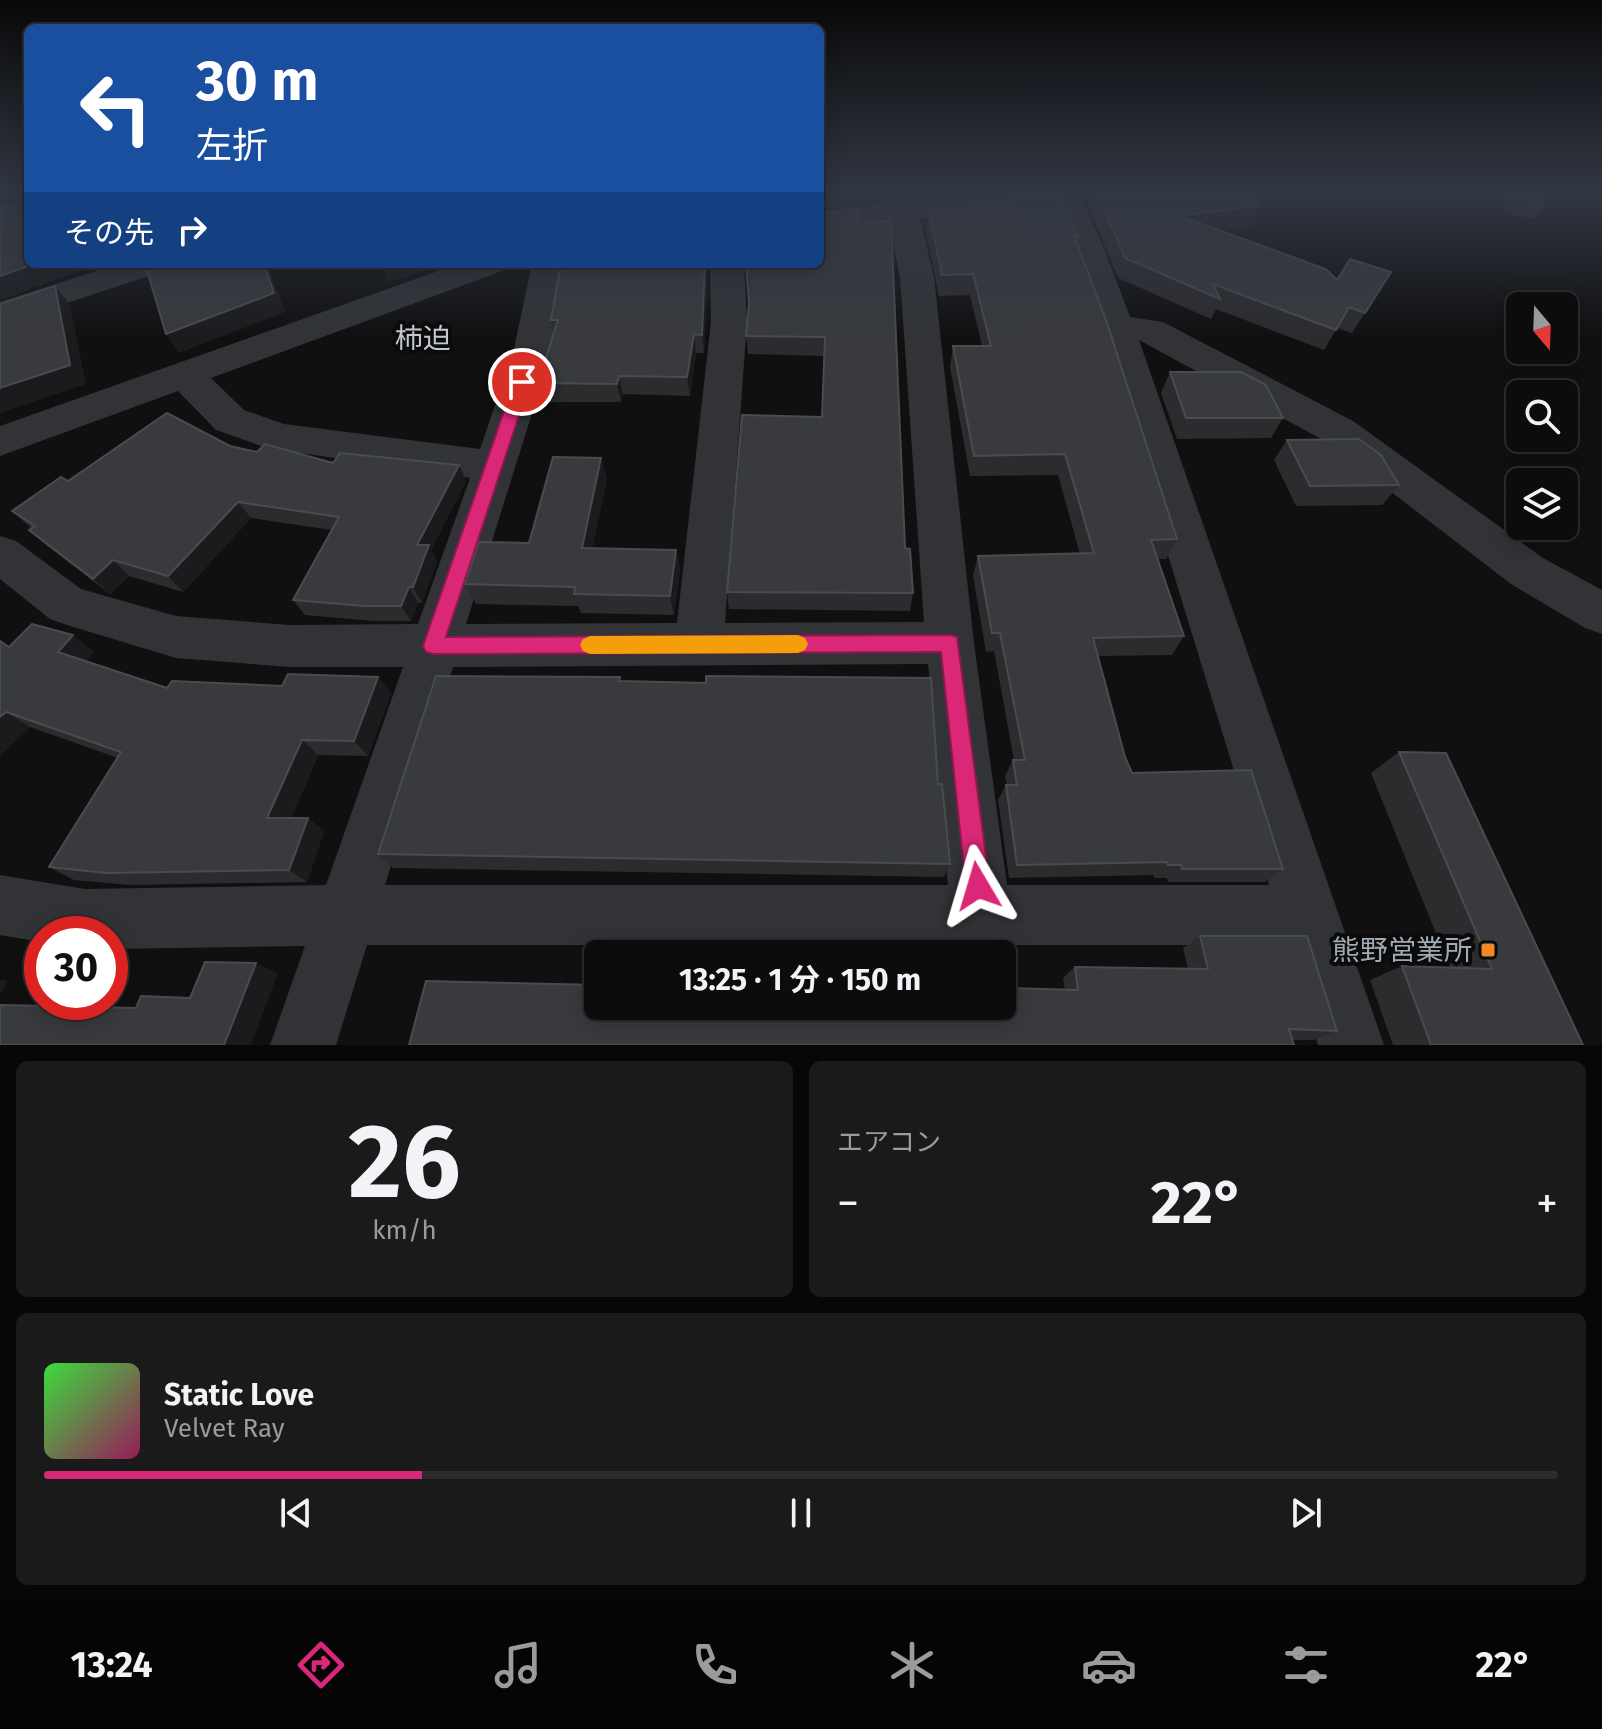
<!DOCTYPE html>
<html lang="ja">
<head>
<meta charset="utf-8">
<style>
	:root { --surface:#0c0c0d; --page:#1a1a1b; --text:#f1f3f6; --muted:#9a9b9d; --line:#2c2c2e; --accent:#db2777 }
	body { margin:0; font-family:"Fira Sans","Noto Sans JP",sans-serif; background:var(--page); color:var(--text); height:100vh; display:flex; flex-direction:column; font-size:30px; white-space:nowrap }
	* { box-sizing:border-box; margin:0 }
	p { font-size:26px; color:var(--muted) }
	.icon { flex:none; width:44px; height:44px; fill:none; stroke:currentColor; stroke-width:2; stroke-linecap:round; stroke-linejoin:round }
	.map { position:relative; height:1045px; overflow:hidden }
	.details { display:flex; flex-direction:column; gap:16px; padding:16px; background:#070707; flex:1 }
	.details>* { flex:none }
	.guide { position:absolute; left:24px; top:24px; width:800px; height:244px; border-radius:12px; box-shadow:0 4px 20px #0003,0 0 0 2px var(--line); background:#1a4fa0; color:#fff; overflow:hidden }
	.needle { width:52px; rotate:161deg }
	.buttons { position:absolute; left:1506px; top:292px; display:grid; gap:16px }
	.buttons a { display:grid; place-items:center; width:72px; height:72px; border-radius:12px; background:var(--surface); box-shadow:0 4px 20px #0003,0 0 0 2px var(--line); font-size:40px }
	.speed { position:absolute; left:24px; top:916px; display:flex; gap:16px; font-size:40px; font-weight:700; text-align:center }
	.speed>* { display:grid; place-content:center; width:104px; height:104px; border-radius:50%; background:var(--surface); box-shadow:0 4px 20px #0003,0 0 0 2px var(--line); line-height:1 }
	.speed .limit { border:12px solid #d22; background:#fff; color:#111 }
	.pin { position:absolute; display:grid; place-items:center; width:68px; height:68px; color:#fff; margin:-34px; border:4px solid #fff; border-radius:50%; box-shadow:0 2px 8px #0007 }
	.me { position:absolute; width:88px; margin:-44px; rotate:353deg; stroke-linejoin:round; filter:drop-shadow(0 0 6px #0008) }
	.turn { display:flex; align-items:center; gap:28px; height:168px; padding:0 40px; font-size:36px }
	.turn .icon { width:104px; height:104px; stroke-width:2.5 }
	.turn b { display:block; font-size:56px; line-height:68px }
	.then { display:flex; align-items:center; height:76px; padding:0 40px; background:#0003; gap:16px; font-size:30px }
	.big { font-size:60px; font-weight:700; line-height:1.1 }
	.details .card { flex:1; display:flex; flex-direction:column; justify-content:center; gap:12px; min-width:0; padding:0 28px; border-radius:12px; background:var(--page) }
	.details .dial { align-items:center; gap:0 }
	.dial b { font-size:104px; line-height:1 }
	.song { display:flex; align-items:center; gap:24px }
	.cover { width:96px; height:96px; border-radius:12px; background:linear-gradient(135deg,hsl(120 70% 55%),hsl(330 70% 35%)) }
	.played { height:8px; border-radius:4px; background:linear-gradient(90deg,var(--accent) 25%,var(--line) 25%) }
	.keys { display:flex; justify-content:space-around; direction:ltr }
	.heat { display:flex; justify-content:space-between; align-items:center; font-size:44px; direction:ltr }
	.details .tiles { flex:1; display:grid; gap:16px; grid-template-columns:1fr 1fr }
	.card:last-child { grid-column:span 2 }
	.trip { position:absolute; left:584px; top:940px; width:432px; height:80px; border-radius:12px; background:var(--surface); box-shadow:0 4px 20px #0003,0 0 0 2px var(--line); font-weight:700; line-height:80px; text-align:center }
	.tab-bar { display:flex; height:128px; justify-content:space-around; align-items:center; background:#050505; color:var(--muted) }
	.tab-bar .icon { width:56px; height:56px }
	.tab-bar .current { color:var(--accent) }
	.tab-bar b { font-size:36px; color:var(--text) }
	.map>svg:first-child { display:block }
</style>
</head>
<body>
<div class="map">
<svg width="1602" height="1045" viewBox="0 0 1602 1045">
	<rect width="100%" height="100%" fill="#101011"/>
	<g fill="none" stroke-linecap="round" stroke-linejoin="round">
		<!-- minor -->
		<g fill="#313336" fill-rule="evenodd">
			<path d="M875 191H905L912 202 1017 191H1077L1104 248 1130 317 1163 322 1353 421 1543 558 1602 590V634L1585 628 1511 584 1325 441 1139 340 1384 1045H1318L1288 945H367L336 1045H270L305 946 110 949V934H42V942L0 935V875L85 889 326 885 403 667H290L176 658 67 625 50 619 0 579V536L16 541 81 589 176 616 290 625 418 624 470 478 267 448 216 430 178 391 0 456V426L458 264H507L502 271 211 378 244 410 284 424 480 449 513 353 532 264H566L551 353 466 624 677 623 711 322 710 264H744L747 322 725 623 924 622 900 277 889 223 820 229V211L883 204ZM1053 206 1072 248 1098 327 1269 885H1007L974 643 934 277 920 219ZM928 664 948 885H385L453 667Z"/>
			<path d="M118 264H169L164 271 0 325V302Z"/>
		</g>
	</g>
	<!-- wall -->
	<g fill="#2c2c2f">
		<path d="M1094 191H1248L1253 225 1217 230 1337 280 1391 272 1352 333 1337 328 1324 350 1216 309 1211 319 1118 278 1089 208Z"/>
		<path d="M1503 191H1546L1543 208 1535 219 1504 214Z"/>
		<path d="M929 212 1078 237 1076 241 1177 539 1166 559H1157L1184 636 1172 655 1098 656 1125 757 1132 773 1283 869 1265 882H1168L1167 878H1154V875L1009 878 998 800 1006 785H1007L1005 776 1013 760H1014L994 651 986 652 973 576 978 556 1080 554 1058 475 970 476 950 367 953 346H982L970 295 939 296 926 233Z"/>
		<path d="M708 264 704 353H696L690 396 623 394 621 402H544L538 383 554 332 551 320Z"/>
		<path d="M820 264 905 548 913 593 910 611 729 609 727 592 822 417 824 356 748 354 746 336 749 304Z"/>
		<path d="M1170 372 1283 418 1271 438 1177 439 1161 393Z"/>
		<path d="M1287 440 1399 485 1382 505 1296 506 1274 460Z"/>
		<path d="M230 446 257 452 466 481 431 550 437 561 422 603H418L411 621H374L305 615 293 600 332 530 251 518 183 592 129 576 110 594 46 545 29 530 31 528 12 511 68 481Z"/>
		<path d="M601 458 607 479 592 548 676 550 680 569 674 615 581 613 578 606 476 604 465 584 529 543Z"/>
		<path d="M0 641 9 647 94 652 86 661 167 688 391 693 368 756 318 755 291 818H308L324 831 307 882 130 885 74 880 49 867 118 758 30 727 0 756Z"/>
		<path d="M621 681 938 784 950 864 944 877 393 868 378 854Z"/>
		<path d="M1399 752 1583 1045H1393L1370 980 1402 966 1450 968 1371 773Z"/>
		<path d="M1200 936 1337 1031 1313 1040 409 1045 598 1006H1002L1065 990 1063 978 1075 967 1188 969 1183 948Z"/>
	</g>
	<!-- shaded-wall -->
	<g fill="#1b1b1d">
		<path d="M0 191H24L28 200 0 207Z"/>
		<path d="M820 191H853L852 204 820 209Z"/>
		<path d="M1262 205 1253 225 1172 236 1180 216Z"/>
		<path d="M34 264H98L0 301V276Z"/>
		<path d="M264 264H268L285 312 179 353 166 334Z"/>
		<path d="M381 264H448L389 282Z"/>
		<path d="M705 264H708L704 353 702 335Z"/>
		<path d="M55 286 70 305 86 384 0 413V388Z"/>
		<path d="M694 334 696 353 690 396 687 377Z"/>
		<path d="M619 376 623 394 621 402 617 384Z"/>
		<path d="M601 458 607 479 588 567 582 548Z"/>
		<path d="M459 465 466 481 431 550 437 561 422 603 413 587 417 545Z"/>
		<path d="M238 502 251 518 183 592 168 576Z"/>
		<path d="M676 550 680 569 674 615 670 596Z"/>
		<path d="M113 560 129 576 110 594 93 579Z"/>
		<path d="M409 587 418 603 411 621 401 606Z"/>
		<path d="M73 635 94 652 80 669 58 652Z"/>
		<path d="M378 677 391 693 368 756 354 741Z"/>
		<path d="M6 712 30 727 0 756V717Z"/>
		<path d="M302 740 318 755 285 831 267 818Z"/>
		<path d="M308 818 324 831 307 882 289 870Z"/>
		<path d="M256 963 278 973 251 1045H224Z"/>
		<path d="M0 979 8 981 0 994Z"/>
	</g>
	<!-- building -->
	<g fill="#383a3d" stroke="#494c4f" stroke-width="2">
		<path d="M16 191H28V264H34L0 276V208L16 204Z"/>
		<path d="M1096 191H1248L1262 205 1180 216 1326 269 1337 280 1350 259 1391 272 1365 313 1349 307 1336 330 1213 284 1220 299 1125 258Z"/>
		<path d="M1511 191H1546L1543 208 1511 203Z"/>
		<path d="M1059 193 1075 228 1078 237 1074 235 1107 323 1177 539 1151 540 1184 636 1093 638 1125 757 1132 773 1251 770 1283 869H1182L1181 865H1168L1167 862 1017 865 1006 785H1017L1013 760H1025L1000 633H992L978 556 1094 553 1065 454 974 456 953 346H991L973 274 942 275 929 212Z"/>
		<path d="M857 210 860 225 891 220 905 548 910 549 913 593 727 592 742 415 822 417 825 337 746 336 749 303 746 264H820V213Z"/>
		<path d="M145 264H264L274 293 166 334Z"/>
		<path d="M561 264H705L702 335 694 334 687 377 619 376 617 384 538 383 558 320H551Z"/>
		<path d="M55 286 70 365 0 388V304Z"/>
		<path d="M1170 372H1241L1266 385 1283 418H1186Z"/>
		<path d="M167 413 230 446 257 452 265 444 333 463 340 453 459 465 417 545H429L413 587H409L401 606H364L293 600 339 517 238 502 168 576 113 560 93 579 29 530 35 526 12 511 61 477 68 481Z"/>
		<path d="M1359 439 1381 455 1399 485 1310 486 1287 440Z"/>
		<path d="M553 457 601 458 582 548 676 550 670 596 574 594 575 587 465 584 479 542 529 543Z"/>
		<path d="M32 624 73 635 58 652 167 688 172 681 282 686 288 674 378 677 354 741 302 740 267 818H308L289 870 106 873 49 867 121 752 6 712 0 717V641L9 647Z"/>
		<path d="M436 676 620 677 619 681 706 683V676L931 678 938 784H942L950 864 378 854Z"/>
		<path d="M1399 752 1446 753 1583 1045H1431L1402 966 1492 969Z"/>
		<path d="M1200 936H1307L1337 1031 1289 1029 1294 1045H409L426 981 598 985V1006H1002V988L1078 990 1075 967 1208 969Z"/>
		<path d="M205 962 256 963 224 1045H0V1005L136 1008 141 996 190 998Z"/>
	</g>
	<!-- sky -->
	<linearGradient id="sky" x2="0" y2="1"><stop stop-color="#090909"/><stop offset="0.57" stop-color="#313743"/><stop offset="1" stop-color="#313743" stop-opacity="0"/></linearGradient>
	<rect width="1602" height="338" fill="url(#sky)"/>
	<!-- route -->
	<path fill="#db2777" stroke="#8e194d" stroke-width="2" d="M522 376 530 382 446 637 950 635 957 637 990 886 986 894 978 898 969 894 966 886 941 652 433 654 426 652 423 646 514 382Z"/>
	<!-- slow -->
	<path fill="#f59e0b" d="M798 635 805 638 808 644 805 650 798 653 590 654 583 651 580 645 583 639 590 636Z"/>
	<!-- markers -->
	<rect fill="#f18828" stroke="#0b0b0c" stroke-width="3" x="1480" y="942" width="16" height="16" rx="4"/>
	<g text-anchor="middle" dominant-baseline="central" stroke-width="8" stroke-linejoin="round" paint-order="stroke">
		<!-- quarter labels -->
		<g font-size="28" fill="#c2c8ce" stroke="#0b0b0c">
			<text x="423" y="338">柿迫</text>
		</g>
		<!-- near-poi labels -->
		<g font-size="28" fill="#a1aab2" stroke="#0b0b0c" text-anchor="end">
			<text x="1472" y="950">熊野営業所</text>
		</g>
	</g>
</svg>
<div class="buttons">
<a><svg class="needle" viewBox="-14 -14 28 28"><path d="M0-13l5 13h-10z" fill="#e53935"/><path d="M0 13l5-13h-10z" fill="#9a9b9d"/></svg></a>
<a><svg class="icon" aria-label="search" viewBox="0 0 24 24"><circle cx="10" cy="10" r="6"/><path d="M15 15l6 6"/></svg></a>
<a><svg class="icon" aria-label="layers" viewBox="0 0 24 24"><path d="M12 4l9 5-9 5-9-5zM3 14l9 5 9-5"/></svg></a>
</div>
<div class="speed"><div class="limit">30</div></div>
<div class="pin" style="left:522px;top:382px;background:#d93025"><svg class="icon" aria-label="arrive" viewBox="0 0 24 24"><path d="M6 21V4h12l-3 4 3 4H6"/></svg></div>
<svg class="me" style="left:978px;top:886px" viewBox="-20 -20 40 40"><path d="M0-17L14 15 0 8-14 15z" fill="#db2777" stroke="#fff" stroke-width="4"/></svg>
<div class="trip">13:25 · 1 分 · 150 m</div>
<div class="guide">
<div class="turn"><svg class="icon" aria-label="left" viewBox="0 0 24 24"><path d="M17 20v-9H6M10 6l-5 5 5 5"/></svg><div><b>30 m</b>左折</div></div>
<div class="then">その先<svg class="icon" aria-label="right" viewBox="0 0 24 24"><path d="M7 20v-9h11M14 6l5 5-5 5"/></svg></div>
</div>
</div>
<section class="details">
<div class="tiles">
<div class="card dial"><b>26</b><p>km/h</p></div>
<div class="card"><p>エアコン</p>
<div class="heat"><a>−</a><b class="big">22°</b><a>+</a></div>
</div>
<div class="card">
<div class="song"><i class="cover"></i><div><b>Static Love</b><p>Velvet Ray</p></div></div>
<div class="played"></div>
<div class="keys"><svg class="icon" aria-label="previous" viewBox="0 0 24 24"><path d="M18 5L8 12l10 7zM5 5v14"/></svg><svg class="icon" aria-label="pause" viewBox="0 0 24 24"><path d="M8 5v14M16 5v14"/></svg><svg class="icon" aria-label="next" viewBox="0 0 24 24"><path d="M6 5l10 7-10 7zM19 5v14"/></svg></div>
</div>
</div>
</section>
<nav class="tab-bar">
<b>13:24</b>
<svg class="icon current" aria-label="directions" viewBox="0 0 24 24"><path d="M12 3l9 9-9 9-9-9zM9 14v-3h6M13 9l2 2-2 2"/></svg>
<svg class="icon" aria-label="music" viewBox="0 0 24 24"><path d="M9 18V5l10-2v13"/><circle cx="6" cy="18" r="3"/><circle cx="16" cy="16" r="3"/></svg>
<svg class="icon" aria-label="phone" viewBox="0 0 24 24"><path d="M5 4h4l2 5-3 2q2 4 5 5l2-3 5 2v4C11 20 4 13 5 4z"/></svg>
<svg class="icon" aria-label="climate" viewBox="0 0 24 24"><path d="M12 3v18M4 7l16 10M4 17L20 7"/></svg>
<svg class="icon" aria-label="car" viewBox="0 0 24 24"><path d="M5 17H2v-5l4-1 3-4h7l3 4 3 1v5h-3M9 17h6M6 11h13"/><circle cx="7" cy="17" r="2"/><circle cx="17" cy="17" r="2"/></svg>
<svg class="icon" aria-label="filters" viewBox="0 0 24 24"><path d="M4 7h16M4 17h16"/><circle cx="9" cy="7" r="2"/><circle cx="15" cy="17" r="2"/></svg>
<b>22°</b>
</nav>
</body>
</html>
